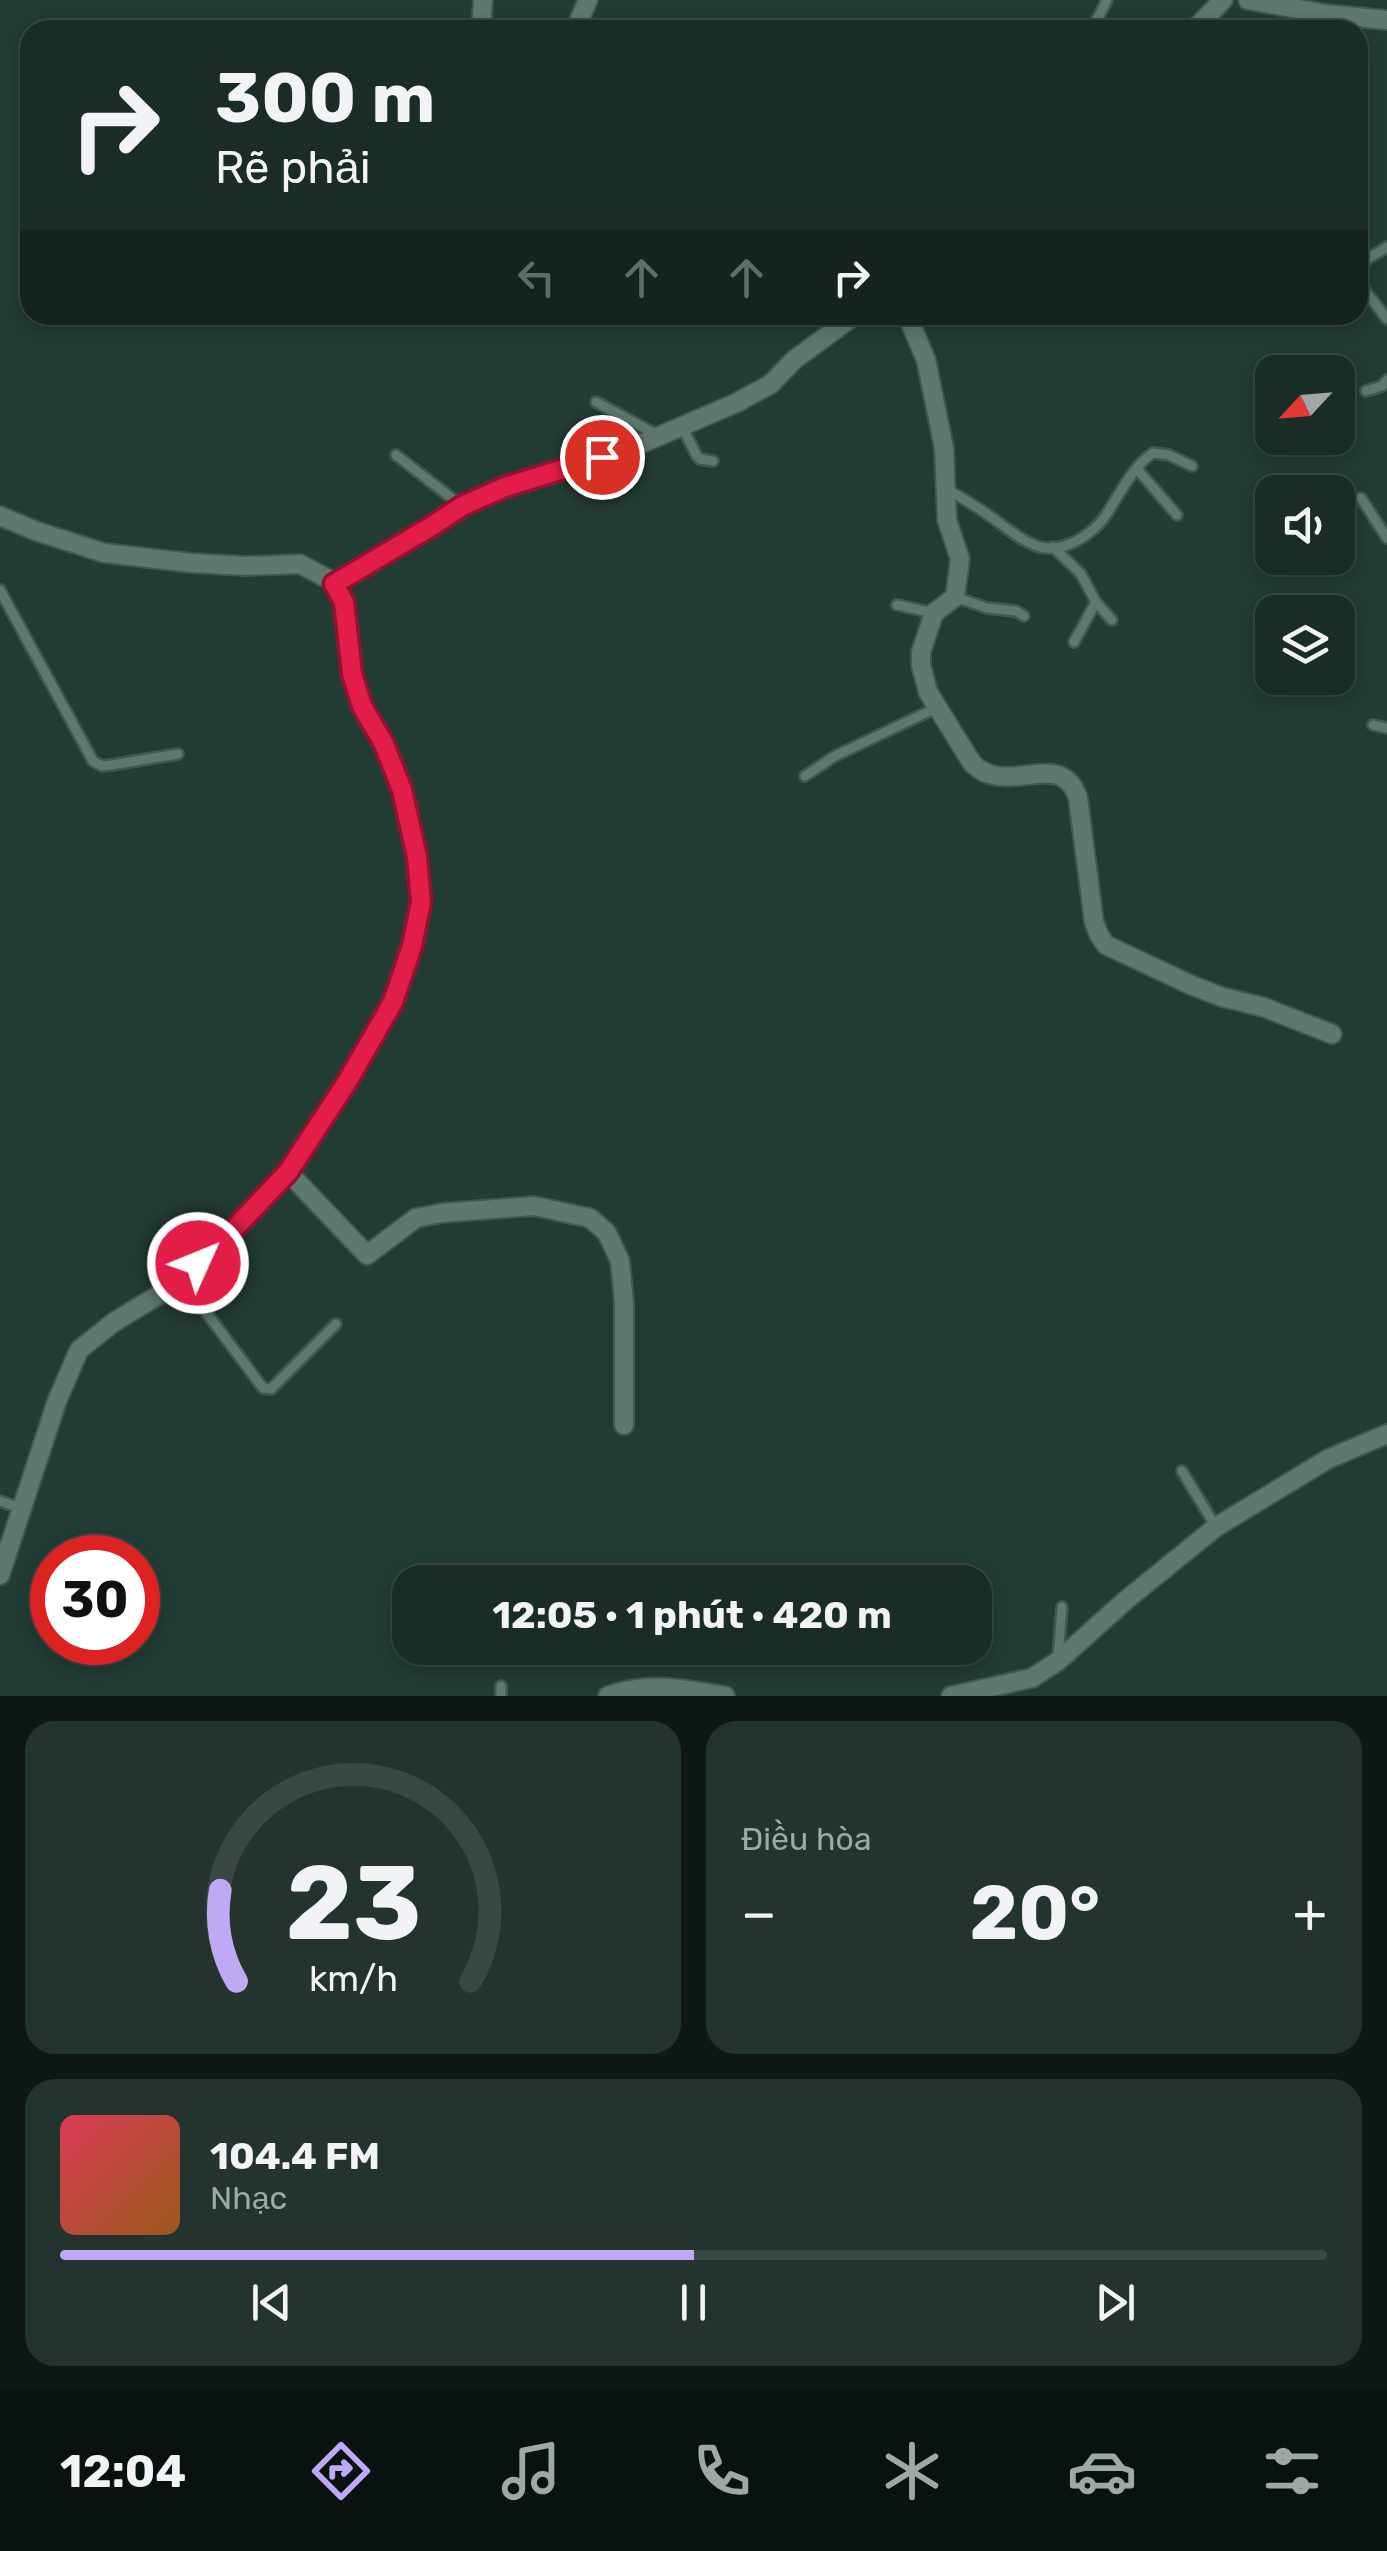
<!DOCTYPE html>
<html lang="vi">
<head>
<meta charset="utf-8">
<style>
	:root { --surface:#1a2c26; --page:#23342e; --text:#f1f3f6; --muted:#9fa7a7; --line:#384843; --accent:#bfa9f4 }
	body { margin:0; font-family:Rubik,sans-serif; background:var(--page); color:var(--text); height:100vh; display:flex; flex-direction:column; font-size:38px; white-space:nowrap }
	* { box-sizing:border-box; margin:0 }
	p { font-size:32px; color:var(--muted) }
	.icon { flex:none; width:55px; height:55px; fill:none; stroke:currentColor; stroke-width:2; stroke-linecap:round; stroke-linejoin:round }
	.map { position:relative; height:1696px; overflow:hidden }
	.side { display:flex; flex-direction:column; gap:25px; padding:25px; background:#0e1815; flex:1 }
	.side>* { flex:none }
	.hud { position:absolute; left:20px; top:20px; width:1348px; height:305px; border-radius:30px; box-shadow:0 5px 15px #0003,0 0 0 2px var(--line); background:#1a2c26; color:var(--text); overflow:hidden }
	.needle { width:65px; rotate:244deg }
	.tools { position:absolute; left:1255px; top:355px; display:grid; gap:20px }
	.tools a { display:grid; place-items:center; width:100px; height:100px; border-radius:20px; background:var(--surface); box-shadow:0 5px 15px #0003,0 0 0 2px var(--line); font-size:50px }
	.speed { position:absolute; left:30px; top:1535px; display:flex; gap:20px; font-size:50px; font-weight:700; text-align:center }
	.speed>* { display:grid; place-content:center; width:130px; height:130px; border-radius:50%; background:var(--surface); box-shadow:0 5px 15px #0003,0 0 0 2px var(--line); line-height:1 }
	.speed .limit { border:15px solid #d22; background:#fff; color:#111 }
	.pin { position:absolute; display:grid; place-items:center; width:85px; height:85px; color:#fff; margin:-42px; border:5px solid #fff; border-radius:50%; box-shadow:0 2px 10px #0007 }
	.me { position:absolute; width:110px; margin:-55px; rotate:46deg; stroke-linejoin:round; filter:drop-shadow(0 0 8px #0008) }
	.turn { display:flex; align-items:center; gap:35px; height:210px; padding:0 30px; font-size:45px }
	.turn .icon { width:130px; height:130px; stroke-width:2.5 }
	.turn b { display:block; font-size:70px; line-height:85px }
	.lanes { display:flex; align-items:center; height:95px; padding:0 30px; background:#0003; justify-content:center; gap:50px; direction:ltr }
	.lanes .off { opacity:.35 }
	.big { font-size:75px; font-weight:700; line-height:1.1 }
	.side .widget { flex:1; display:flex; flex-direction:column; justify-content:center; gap:15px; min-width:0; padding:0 35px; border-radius:30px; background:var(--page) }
	.side .dial { align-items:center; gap:0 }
	.dial svg { height:260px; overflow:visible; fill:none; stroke:var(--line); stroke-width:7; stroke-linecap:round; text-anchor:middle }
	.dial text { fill:var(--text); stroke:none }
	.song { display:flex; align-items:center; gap:30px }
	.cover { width:120px; height:120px; border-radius:15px; background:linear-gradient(135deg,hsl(350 70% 55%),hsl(30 70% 35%)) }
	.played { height:10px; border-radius:5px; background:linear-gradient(90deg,var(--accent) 50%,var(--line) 50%) }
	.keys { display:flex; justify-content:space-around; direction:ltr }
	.heat { display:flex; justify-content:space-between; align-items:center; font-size:55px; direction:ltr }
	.side .tiles { flex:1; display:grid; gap:25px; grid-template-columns:1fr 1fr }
	.widget:last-child { grid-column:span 2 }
	.trip { position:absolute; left:392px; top:1565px; width:600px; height:100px; border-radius:30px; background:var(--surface); box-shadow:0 5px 15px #0003,0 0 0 2px var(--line); font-weight:700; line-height:100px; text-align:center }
	.tabs { display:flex; height:160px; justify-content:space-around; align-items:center; background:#0a120f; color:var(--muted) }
	.tabs .icon { width:70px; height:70px }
	.tabs .current { color:var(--accent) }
	.tabs b { font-size:45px; color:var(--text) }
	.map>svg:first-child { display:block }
</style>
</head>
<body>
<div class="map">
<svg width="1387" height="1696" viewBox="0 0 1387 1696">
	<rect width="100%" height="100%" fill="#223b33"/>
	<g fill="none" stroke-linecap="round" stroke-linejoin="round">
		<defs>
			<g id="lane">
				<path d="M405 29 409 30"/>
				<path d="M1092 30 1107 0"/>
				<path d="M1322 30 1326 14"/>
				<path d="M1358 274 1367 259 1387 247"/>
				<path d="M1358 277 1366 292 1387 319"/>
				<path d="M1366 391 1382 386 1387 380"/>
				<path d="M596 402 657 435"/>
				<path d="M682 427 697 456 700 459 713 461"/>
				<path d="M396 455 462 506"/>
				<path d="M1137 469 1177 515"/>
				<path d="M948 490C964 499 979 508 994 519 1008 529 1023 542 1040 547 1065 553 1093 534 1106 515 1120 494 1132 467 1153 453L1169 455 1192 466"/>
				<path d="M1361 498 1387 538"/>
				<path d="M1053 547 1081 574 1096 602 1112 620"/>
				<path d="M0 590 93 761 102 766 111 765 178 754"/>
				<path d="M955 597 987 608 1016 611 1024 616"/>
				<path d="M897 605 934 613"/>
				<path d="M1074 642 1096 602"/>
				<path d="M1373 725 1387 728"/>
				<path d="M805 776 835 756 938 707"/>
				<path d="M181 1279 263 1388 271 1389 336 1324"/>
				<path d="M1182 1471 1216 1527"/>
				<path d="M0 1501 20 1508"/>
				<path d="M1058 1658 1062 1607"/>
				<path d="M501 1686V1696"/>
			</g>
			<g id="street">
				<path d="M1248 0 1326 14 1387 20"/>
				<path d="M481 30 483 0"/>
				<path d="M575 30 588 0"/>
				<path d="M1194 30 1223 0"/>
				<path d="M907 315 926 360 944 448 947 520 960 559 955 597 934 613 921 652V665L928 692 972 763C1006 799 1062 746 1078 798L1094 922 1099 935 1106 945 1191 985 1222 997 1263 1007 1332 1034"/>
				<path d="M0 516 36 531 104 553 192 563 245 566 300 564 332 581 344 602 352 674 362 706 384 744 402 790 417 857 421 902 412 946 393 1002 347 1082 288 1172 216 1248 167 1290 114 1322 79 1350 57 1401 0 1575"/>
				<path d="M334 584 433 526 462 506 505 487 636 446 736 403 771 384 794 360 855 315"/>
				<path d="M288 1172 367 1255 416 1218 442 1213 534 1206 590 1218 607 1233 620 1261 624 1302V1425"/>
				<path d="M608 1696C649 1681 683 1689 725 1696"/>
				<path d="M951 1696 1032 1678 1058 1661 1126 1600 1216 1527 1328 1459 1387 1434"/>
			</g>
		</defs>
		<!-- lane casing -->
		<use href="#lane" stroke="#40564f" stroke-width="14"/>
		<!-- street casing -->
		<use href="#street" stroke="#40564f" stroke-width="22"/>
		<!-- lane -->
		<use href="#lane" stroke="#5e786e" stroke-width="9"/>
		<!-- street -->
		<use href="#street" stroke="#5e786e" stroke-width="18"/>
	</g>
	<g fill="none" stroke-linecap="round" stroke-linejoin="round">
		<defs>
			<path id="route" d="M198 1263 216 1248 288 1172 347 1082 393 1002 412 946 421 902 417 857 402 790 384 744 362 706 352 674 344 602 334 584 432 526 462 506 505 487 602 457"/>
		</defs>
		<!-- route casing -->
		<use href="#route" stroke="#92132f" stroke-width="25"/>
		<!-- route -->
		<use href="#route" stroke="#e11d48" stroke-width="18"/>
	</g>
</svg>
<div class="tools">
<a><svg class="needle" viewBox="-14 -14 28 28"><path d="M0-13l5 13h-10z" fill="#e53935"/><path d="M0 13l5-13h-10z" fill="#9fa7a7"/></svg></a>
<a><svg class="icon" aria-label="sound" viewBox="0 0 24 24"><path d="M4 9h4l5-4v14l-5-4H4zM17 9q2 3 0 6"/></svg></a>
<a><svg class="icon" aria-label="layers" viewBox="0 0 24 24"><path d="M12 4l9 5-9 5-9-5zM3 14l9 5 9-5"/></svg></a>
</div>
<div class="speed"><div class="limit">30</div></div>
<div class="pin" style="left:602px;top:457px;background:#d93025"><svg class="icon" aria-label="arrive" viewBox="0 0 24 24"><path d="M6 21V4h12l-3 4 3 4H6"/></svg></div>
<svg class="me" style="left:198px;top:1263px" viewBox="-20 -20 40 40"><circle r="17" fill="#e11d48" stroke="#fff" stroke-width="3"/><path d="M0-11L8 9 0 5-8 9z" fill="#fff"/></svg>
<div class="trip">12:05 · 1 phút · 420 m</div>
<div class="hud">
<div class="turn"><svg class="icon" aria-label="right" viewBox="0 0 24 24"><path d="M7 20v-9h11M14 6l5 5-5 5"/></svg><div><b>300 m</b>Rẽ phải</div></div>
<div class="lanes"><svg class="icon off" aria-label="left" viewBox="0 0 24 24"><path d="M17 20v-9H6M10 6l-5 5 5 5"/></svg><svg class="icon off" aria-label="ahead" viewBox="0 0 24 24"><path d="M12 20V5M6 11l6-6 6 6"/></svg><svg class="icon off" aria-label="ahead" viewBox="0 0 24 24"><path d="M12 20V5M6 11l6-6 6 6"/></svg><svg class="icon" aria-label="right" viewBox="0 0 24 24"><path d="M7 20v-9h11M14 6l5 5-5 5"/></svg></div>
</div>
</div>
<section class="side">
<div class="tiles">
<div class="widget dial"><svg viewBox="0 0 100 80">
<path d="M14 69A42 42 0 1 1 86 69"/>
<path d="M14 69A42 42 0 0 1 9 41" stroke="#bfa9f4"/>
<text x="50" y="56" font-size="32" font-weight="700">23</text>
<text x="50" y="72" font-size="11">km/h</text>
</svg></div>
<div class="widget"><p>Điều hòa</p>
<div class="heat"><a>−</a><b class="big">20°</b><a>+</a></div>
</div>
<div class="widget">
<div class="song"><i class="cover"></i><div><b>104.4 FM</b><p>Nhạc</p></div></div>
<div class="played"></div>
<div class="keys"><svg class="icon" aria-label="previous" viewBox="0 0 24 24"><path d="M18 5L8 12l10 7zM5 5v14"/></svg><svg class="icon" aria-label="pause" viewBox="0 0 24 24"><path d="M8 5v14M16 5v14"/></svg><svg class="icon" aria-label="next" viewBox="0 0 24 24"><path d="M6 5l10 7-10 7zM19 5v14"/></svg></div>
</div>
</div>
</section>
<nav class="tabs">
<b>12:04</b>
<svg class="icon current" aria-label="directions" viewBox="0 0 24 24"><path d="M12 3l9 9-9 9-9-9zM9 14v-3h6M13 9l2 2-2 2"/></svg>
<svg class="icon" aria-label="music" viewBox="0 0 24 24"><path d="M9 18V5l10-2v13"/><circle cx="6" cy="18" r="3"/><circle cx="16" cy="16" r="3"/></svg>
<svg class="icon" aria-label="phone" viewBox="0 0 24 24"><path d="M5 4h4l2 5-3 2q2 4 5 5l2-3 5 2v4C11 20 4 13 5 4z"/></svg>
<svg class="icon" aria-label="climate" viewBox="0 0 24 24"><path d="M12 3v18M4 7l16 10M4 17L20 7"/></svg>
<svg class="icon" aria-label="car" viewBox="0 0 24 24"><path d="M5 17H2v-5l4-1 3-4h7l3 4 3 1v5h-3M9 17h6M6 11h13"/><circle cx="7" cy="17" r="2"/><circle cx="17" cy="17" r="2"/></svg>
<svg class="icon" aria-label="filters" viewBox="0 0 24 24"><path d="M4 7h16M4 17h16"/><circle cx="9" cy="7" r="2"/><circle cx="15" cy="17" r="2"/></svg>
</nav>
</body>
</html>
